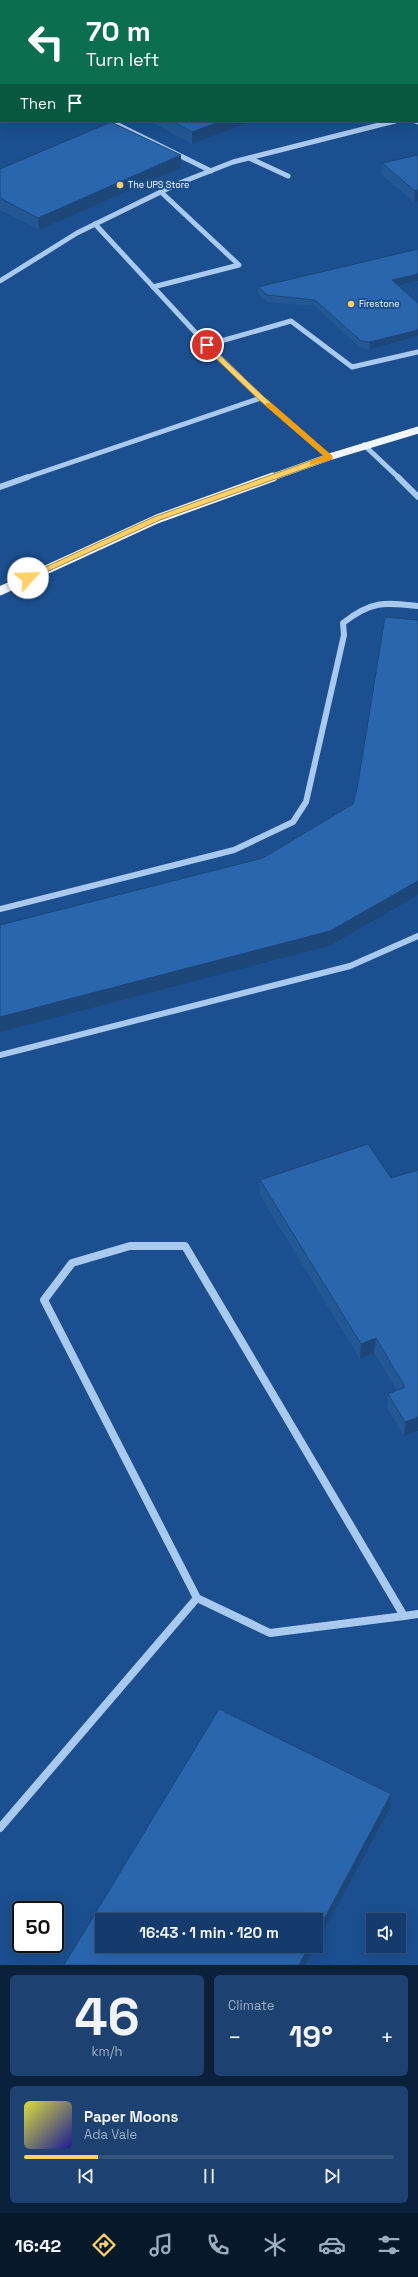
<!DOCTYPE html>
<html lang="en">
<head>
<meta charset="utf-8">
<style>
	:root { --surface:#143b6b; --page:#1d4271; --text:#f1f3f6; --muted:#9dadc1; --line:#33557e; --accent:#ffd166 }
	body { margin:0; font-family:"Space Grotesk",sans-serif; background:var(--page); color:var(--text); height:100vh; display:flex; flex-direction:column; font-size:15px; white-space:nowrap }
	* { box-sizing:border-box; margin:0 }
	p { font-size:13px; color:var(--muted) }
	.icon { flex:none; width:22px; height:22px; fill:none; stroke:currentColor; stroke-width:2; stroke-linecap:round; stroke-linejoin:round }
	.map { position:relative; height:1965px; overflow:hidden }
	.drawer { display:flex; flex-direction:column; gap:10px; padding:10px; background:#0b203b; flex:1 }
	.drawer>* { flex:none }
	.top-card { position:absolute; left:0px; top:0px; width:418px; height:122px; box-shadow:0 4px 16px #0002,0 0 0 1px var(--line); background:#0b6e4f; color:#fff; overflow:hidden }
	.fabs { position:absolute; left:366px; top:1913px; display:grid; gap:8px }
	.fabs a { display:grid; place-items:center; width:40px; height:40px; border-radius:0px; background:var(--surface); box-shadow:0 4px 16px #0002,0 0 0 1px var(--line); font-size:20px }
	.speed { position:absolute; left:12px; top:1901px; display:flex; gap:8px; font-size:20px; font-weight:700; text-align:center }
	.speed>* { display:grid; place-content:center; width:52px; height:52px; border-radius:50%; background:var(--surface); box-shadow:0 4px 16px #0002,0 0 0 1px var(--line); line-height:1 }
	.speed .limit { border:2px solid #111; border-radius:6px; background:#fff; color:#111 }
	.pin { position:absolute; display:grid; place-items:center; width:34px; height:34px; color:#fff; margin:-17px; border:2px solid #fff; border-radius:50%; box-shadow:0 1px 4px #0007 }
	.me { position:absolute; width:44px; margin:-22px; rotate:65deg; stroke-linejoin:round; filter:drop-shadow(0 0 3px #0008) }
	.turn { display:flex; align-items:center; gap:14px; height:84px; padding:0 20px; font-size:18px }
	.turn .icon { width:52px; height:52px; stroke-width:2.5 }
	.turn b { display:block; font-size:28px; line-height:34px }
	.then { display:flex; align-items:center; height:38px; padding:0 20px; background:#0003; gap:8px; font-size:15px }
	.big { font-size:30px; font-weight:700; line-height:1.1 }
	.drawer .card { flex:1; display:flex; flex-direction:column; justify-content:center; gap:6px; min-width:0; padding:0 14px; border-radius:6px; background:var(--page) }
	.drawer .dial { align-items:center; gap:0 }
	.dial b { font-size:52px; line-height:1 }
	.song { display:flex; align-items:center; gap:12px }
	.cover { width:48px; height:48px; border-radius:6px; background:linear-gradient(135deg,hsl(60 70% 55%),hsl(240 70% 35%)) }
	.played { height:4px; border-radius:2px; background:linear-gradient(90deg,var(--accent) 20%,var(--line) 20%) }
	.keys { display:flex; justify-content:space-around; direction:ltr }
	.heat { display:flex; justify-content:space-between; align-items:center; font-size:22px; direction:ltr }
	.drawer .tiles { flex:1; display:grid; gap:10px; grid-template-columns:1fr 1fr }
	.card:last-child { grid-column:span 2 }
	.trip { position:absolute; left:95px; top:1913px; width:228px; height:40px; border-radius:0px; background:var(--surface); box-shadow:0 4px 16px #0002,0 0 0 1px var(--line); font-weight:700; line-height:40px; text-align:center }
	.tab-bar { display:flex; height:64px; justify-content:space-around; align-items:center; background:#08182b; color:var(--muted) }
	.tab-bar .icon { width:28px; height:28px }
	.tab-bar .active { color:var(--accent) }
	.tab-bar b { font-size:18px; color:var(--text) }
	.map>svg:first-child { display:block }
</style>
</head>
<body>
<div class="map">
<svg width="418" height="1965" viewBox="0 0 418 1965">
	<rect width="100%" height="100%" fill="#1b4f8f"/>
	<!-- green -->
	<path fill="#2461a8" d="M0 0H205L207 1H1V51Z"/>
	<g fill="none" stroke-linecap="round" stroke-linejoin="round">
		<!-- minor-far2 -->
		<g stroke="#a9c9ee" stroke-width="5">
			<path d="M382 1 384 0"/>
			<path d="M110 121 211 171"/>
			<path d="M415 121 418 122"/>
			<path d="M249 158 288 176"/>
			<path d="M95 224 207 345 261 398"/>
			<path d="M0 281 77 233 177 184 233 162 395 121"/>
			<path d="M153 287 239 265 161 192"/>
			<path d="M207 345 291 321 352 367 418 352"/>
			<path d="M364 445 399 478"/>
			<path d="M25 478 261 398 329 457"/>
		</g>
		<!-- minor-far1 -->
		<g stroke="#a9c9ee" stroke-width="6">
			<path d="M398 477 418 497"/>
			<path d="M0 487 28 477"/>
			<path d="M0 909 234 850 293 822 306 802 344 635 343 623C371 601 384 602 418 606"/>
			<path d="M0 1055 350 966 418 936"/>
		</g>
		<!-- minor -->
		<g stroke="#a9c9ee" stroke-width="8">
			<path d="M197 1598 270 1633 404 1616"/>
			<path d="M0 1828 197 1598 44 1300 72 1263 130 1246H185L404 1616 418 1614"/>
		</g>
		<!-- major-far1 -->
		<g stroke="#f0f6ff" stroke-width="7">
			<path d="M269 0 272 1"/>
			<path d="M270 478 329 457 418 430"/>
		</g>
		<!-- major -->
		<path stroke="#f0f6ff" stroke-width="9" d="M0 591 157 519 273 477"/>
	</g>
	<!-- wall -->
	<g fill="#245895">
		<path d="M150 121H250V122L192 144Z"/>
		<path d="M181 155V168L39 230 0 210V169Z"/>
		<path d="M418 155V201L414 202 381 174 382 163Z"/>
		<path d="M418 249V281L398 286 370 349 360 348 315 306 267 302 258 294V287Z"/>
		<path d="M418 1170V1431L404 1436 387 1408 388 1394 397 1390 374 1353 360 1359 260 1195V1180L391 1178Z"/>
	</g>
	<!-- shaded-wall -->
	<g fill="#1d4779">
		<path d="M221 121H250V122L192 144V132Z"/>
		<path d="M181 155V168L39 230 38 218Z"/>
		<path d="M418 190V201L414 202 415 191Z"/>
		<path d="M418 274V281L392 287V280Z"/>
		<path d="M418 330V336L370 349V342Z"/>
		<path d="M418 881V895L329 946 0 1032V1017Z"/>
		<path d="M376 1338 374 1353 360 1359 361 1344Z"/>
		<path d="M418 1417V1431L404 1436 405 1422Z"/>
		<path d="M391 1794 390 1808 316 1945V1934Z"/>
		<path d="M309 1946H316L305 1965H299Z"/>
	</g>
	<!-- building -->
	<g fill="#2a66ad" stroke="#1d4779">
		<path d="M172 121H221L192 132Z"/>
		<path d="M111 122 181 155 38 218 0 198V169Z"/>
		<path d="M418 155V190L415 191 382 163Z"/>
		<path d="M418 249V274L392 280 418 303V330L370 342 361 341 315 300 267 295 258 287Z"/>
		<path d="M385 617 418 620V881L330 931 0 1017V925L263 858 353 804 357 789Z"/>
		<path d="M368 1144 391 1178 418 1170V1417L405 1422 388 1394 405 1387 376 1338 361 1344 260 1180Z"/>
		<path d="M219 1709 391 1794 316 1934V1920H102V1946H309L299 1965H64Z"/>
	</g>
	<!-- route -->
	<path fill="#ffd166" stroke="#a68842" d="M207 343 263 396 332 456V459L160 520 31 579H26V576L154 517 324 456 258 399 204 347 203 345Z"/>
	<!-- slow -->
	<path fill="#f59e0b" d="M266 403H271L332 456V459L310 465V462L324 456 266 406Z"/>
	<!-- markers -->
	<g fill="#ffd166" stroke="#1b4f8f" stroke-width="1.5">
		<circle cx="120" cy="185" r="4"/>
		<circle cx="351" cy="304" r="4"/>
	</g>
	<g text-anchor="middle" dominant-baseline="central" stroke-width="4" stroke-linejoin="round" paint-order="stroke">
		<!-- far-poi labels -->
		<g font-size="9" fill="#fff" stroke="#1b4f8f" text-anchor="start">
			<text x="128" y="185">The UPS Store</text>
			<text x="359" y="304">Firestone</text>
		</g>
	</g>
</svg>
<div class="fabs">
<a><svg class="icon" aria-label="sound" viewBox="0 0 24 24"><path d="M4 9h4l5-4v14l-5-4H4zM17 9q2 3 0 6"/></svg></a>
</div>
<div class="speed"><div class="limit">50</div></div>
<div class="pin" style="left:207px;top:345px;background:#d93025"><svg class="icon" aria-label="arrive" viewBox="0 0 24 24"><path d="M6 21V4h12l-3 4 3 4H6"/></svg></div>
<svg class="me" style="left:28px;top:578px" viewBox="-20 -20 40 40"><circle r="19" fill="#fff"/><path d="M0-13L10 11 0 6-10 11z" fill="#ffd166"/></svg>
<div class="trip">16:43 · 1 min · 120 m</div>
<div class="top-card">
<div class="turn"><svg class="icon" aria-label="left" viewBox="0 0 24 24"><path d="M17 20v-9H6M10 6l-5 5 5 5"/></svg><div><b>70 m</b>Turn left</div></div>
<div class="then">Then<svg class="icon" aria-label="arrive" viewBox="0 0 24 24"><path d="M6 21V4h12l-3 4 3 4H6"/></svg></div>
</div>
</div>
<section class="drawer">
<div class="tiles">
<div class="card dial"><b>46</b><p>km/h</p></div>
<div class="card"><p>Climate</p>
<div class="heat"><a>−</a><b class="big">19°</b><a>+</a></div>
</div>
<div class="card">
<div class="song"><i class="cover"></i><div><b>Paper Moons</b><p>Ada Vale</p></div></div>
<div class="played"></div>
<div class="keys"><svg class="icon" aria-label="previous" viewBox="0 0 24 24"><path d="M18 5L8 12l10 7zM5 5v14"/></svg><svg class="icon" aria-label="pause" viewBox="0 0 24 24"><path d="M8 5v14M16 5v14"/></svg><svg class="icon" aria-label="next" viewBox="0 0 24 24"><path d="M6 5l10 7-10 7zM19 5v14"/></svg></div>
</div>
</div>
</section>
<nav class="tab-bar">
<b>16:42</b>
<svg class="icon active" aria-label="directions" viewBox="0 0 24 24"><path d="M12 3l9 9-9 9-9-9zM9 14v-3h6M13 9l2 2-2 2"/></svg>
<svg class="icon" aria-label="music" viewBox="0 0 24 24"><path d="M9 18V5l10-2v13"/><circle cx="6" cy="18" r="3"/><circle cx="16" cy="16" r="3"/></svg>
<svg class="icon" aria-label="phone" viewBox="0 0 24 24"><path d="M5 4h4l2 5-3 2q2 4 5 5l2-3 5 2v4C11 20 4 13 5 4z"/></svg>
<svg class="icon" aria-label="climate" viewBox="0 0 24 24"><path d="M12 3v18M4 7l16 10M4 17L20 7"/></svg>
<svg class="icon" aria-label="car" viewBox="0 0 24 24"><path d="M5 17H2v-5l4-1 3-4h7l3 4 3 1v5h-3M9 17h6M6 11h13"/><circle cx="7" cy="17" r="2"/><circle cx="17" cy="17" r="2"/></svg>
<svg class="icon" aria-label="filters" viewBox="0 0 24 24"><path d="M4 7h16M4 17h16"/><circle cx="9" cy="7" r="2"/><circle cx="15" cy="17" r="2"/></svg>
</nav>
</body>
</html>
